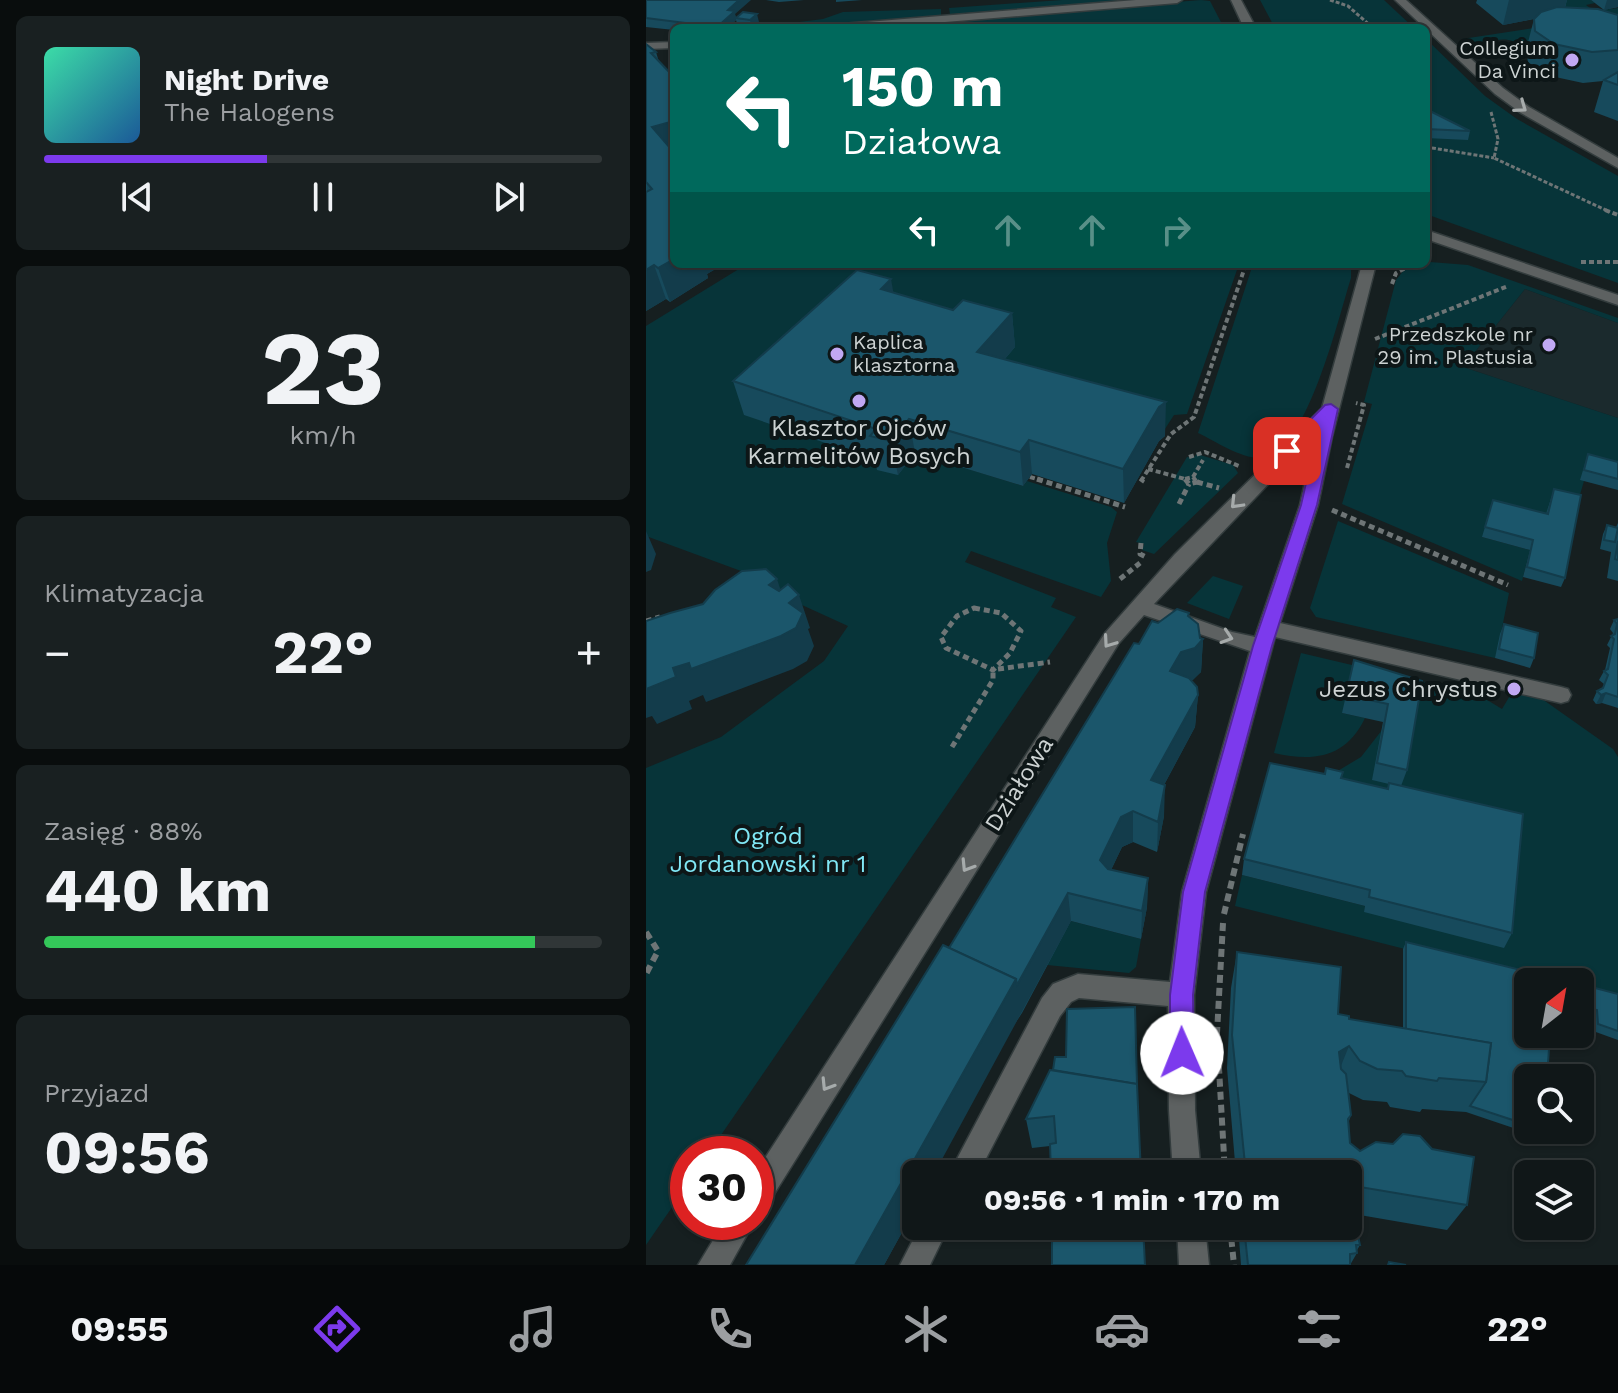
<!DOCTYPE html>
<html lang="pl">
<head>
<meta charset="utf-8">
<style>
	:root { --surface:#101718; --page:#192021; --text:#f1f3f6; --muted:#9c9fa2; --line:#303637; --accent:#7c3aed }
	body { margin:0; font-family:"Work Sans",sans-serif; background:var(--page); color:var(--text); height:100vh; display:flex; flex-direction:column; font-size:30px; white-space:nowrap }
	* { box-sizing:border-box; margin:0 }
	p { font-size:26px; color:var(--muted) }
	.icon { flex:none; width:44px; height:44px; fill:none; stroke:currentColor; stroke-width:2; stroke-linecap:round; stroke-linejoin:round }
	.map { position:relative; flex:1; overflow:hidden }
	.details { display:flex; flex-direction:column; gap:16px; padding:16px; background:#090d0d; width:646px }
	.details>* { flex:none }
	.banner { position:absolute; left:24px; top:24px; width:760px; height:244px; border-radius:12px; box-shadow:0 2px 6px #0004,0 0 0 2px var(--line); background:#00695c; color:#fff; overflow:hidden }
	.needle { width:52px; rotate:31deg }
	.controls { position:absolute; left:868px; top:968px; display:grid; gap:16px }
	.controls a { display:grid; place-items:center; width:80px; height:80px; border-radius:12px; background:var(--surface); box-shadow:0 2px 6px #0004,0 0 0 2px var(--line); font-size:40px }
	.speed { position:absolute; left:24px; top:1136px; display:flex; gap:16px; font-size:40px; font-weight:700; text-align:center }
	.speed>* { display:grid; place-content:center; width:104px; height:104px; border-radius:50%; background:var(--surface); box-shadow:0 2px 6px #0004,0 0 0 2px var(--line); line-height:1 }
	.speed .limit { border:12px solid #d22; background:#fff; color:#111 }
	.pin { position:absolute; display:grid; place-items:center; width:68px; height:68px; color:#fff; margin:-34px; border-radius:16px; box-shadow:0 4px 12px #0006 }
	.me { position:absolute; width:88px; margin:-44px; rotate:359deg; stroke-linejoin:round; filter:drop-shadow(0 0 6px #0008) }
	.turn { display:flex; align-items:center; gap:28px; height:168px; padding:0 40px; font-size:36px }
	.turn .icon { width:104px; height:104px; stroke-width:2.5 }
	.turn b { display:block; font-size:56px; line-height:68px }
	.lanes { display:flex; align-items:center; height:76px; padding:0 40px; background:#0003; justify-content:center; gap:40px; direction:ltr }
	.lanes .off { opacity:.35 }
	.big { font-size:60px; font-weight:700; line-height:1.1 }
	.details .card { flex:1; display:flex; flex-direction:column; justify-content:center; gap:12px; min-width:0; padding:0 28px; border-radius:12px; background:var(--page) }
	.details .dial { align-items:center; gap:0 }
	.dial b { font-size:104px; line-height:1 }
	.song { display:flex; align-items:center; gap:24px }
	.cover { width:96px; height:96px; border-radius:12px; background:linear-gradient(135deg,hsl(160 70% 55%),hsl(210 70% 35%)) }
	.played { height:8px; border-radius:4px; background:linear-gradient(90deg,var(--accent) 40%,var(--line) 40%) }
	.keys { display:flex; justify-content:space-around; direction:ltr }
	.heat { display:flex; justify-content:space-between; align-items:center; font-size:44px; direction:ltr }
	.charge { height:12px; border-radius:6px; background:linear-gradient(90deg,#34c759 88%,var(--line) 0) }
	.trip { position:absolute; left:256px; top:1160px; width:460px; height:80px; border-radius:12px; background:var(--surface); box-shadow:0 2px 6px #0004,0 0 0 2px var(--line); font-weight:700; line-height:80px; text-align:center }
	.dock { display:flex; height:128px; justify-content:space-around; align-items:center; background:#06090a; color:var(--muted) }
	.dock .icon { width:56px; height:56px }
	.dock .current { color:var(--accent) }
	.dock b { font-size:36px; color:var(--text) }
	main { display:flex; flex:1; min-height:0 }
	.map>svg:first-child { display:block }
</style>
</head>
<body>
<main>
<section class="details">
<div class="card">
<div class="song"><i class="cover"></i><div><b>Night Drive</b><p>The Halogens</p></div></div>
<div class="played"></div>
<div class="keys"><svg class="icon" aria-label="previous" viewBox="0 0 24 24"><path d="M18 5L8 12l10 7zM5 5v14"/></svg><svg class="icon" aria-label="pause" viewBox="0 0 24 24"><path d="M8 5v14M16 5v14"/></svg><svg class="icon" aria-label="next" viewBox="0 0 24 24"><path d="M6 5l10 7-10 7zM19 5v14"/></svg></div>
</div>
<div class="card dial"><b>23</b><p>km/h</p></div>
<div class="card"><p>Klimatyzacja</p>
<div class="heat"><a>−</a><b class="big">22°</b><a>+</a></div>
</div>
<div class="card"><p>Zasięg · 88%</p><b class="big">440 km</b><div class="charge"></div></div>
<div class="card"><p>Przyjazd</p><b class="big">09:56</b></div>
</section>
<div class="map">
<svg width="972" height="1265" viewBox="0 0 972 1265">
	<rect width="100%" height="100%" fill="#161f20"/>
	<!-- built -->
	<path fill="#1b2a2d" d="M879 289 972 323V418L817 367Z"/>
	<!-- green -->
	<g fill="#073439">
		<path d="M416 0H504L304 14 303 8Z"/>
		<path d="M555 0 564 1 578 28H204Z"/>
		<path d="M614 0H738L768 28H629Z"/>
		<path d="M900 0H945L949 3 940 5 948 11 972 8V27L880 49C856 30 848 45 823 45L816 39 928 22Z"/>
		<path d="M295 9V15L162 28H106L177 19 197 12Z"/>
		<path d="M780 39 839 96 871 119 972 176V283L780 214Z"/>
		<path d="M784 262 822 265 972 318V323L879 289 817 367 972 418V473L938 481 931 505 898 524 836 537 884 550 876 581 696 504 726 404 718 402 750 280 758 270Z"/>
		<path d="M101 264H593L541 414 528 415 515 435 270 453 377 486 381 481 465 507 471 512 461 543 465 581 455 597 325 551 319 562 410 598 405 607 430 617 62 1154H42V1184L0 1245V768L75 737 178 661 202 626 145 600 114 578 0 536V326Z"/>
		<path d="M607 264H705V278C693 315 660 458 614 458 594 458 569 441 552 433Z"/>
		<path d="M551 454 587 465 592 473 508 554 496 550 498 544 490 542 541 457 547 458Z"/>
		<path d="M692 521 863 593 856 628 889 637 849 658 670 617 664 608Z"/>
		<path d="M567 576 597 586 583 619 541 603Z"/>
		<path d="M655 653 833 695 856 709 868 689 889 694 967 749 972 757V1002L934 993V982H889L589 906 596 875 719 906 718 912 739 800 685 775 715 757 736 730 770 698 696 713 719 718C700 758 668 762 628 753Z"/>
		<path d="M425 921 495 939 490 967 483 973 401 965Z"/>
	</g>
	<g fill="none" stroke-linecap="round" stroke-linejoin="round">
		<defs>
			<g id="minor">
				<path d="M490 0H536L531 3 226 28H178L184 25Z"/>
				<path d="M585 0H595L610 28H598Z"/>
				<path d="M749 0H760L857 88 883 107 972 158V168L875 113 849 94Z"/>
				<path d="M28 42V48L0 49V43Z"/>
				<path d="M780 230 972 295V305L780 239Z"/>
				<path d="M716 264H730L686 437 672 505 634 623 915 687 922 689 925 695 922 701 915 703 629 637 560 892 548 995 549 1110 555 1174H527L523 1110 522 1006 433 998 425 1002 414 1016 332 1174H303L396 998 407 984 432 974 524 982 536 892 604 651 498 615 473 643 120 1207 110 1211V1172L459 633 529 554 676 408ZM669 435 654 505 609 637 586 632 508 604Z"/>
				<path d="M78 1222H108L84 1265H52Z"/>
				<path d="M274 1226H303L284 1265H254Z"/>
				<path d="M531 1226H559L563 1265H533Z"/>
			</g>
		</defs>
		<!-- minor casing -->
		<use href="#minor" stroke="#333c3d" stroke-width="3"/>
		<!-- path-far3 -->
		<g stroke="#6e7576" stroke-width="3" stroke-dasharray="4 2" stroke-linecap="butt">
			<path d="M684 0 702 6 727 28"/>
			<path d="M845 112 852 139 848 158 964 212"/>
			<path d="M780 147 848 158"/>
		</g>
		<!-- path-far2 -->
		<g stroke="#6e7576" stroke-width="4" stroke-dasharray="5 3" stroke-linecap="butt">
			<path d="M959 210 972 215"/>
			<path d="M935 262H972"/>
			<path d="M746 284 750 273 767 264"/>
			<path d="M729 339 862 286"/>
			<path d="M543 457 559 452 593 466"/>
			<path d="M701 468 718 405 710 403"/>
			<path d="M502 469 539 479"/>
			<path d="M384 477 398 481"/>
			<path d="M547 477 557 460"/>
			<path d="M539 479 547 477 550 481"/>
			<path d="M495 481 525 434 548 417 600 264"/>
		</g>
		<!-- path-far1 -->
		<g stroke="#6e7576" stroke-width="5" stroke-dasharray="6 4" stroke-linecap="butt">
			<path d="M391 479 479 507"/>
			<path d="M539 479 543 484 551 482 549 479"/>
			<path d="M495 482 497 479"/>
			<path d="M551 482 573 488"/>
			<path d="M533 504 543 484"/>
			<path d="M686 510 862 585"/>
			<path d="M495 543 494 554 502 558"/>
			<path d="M474 579 494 563"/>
			<path d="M328 608 355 613 375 631 364 653 347 670 300 648 295 637 311 616Z"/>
			<path d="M0 621 14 617"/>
			<path d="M352 669 404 662"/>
			<path d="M306 747 347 680V670"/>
		</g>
		<!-- path -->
		<g stroke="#6e7576" stroke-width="6" stroke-dasharray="8 5" stroke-linecap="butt">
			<path d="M578 914 597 834"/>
			<path d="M577 923 571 1033 579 1174"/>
			<path d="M0 932 12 951 0 974"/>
			<path d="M584 1226 588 1265"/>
		</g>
		<!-- minor -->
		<use href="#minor" fill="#5d6161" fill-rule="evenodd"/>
	</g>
	<!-- wall -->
	<g fill="#174a5c">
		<path d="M0 0 89 14 90 18 113 22 106 28 92 27 90 20 82 28H28V30L0 27Z"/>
		<path d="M120 0H158L133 2Z"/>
		<path d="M190 0H216L190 2Z"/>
		<path d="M831 0H921L919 8 972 15V121L948 112 957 81 937 83 900 75 882 62 880 50 888 19 857 25 830 3Z"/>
		<path d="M945 0H972V7L958 10Z"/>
		<path d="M0 44 10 52 13 62 28 264H78L61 274 62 278 24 302 20 299 0 311Z"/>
		<path d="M780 109 824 131 822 140 780 138Z"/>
		<path d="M247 292 307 310 366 313 369 347 358 360 519 436 513 441 478 503 386 474 377 486 269 453 252 475 231 470 229 460 98 415 87 381Z"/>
		<path d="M942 454 972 462V490L934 480Z"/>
		<path d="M908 489 919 578 915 587 877 577 884 550 836 537 847 500 900 514Z"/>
		<path d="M972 523V581L961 578 965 552 954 549 957 534 961 525 970 527Z"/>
		<path d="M543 613V617L554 638 557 639 555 672 545 681 552 695 549 727 518 785V816L511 852 487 842 476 847 465 870 502 878 501 907 495 939 425 921 376 1013 270 1174V1207L238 1265H100L303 948 493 644 512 623Z"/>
		<path d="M972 619V708L956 703 950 704 947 700 951 691 956 689 958 684 953 680 958 671 959 670 964 648 961 645 967 633 964 629 968 620Z"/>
		<path d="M858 624 888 658 884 668 849 658 854 634Z"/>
		<path d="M708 660 776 681 761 770 755 786 866 933 858 948 718 912 719 906 596 875 598 859 695 778 742 789 743 784 726 780 737 722 696 713Z"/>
		<path d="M760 942 882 982V1130H896L891 1136 820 1112 776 1109 774 1112 744 1107 741 1102 717 1100 703 1093 705 1115 703 1121 704 1143 714 1151 821 1205 801 1230 702 1213V1174H590L581 1068 585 988 591 952 692 1014 703 1019 757 1028V949Z"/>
		<path d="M934 984 972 994V1040L947 1031 946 1018 934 1015Z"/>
		<path d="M491 1084 495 1174 404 1146 386 1148 380 1119Z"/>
		<path d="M592 1226H699L714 1245 711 1250V1253L704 1265H595Z"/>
	</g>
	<!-- shaded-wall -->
	<g fill="#133c4b">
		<path d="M93 0H105L89 14 90 20 82 28H72L82 10Z"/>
		<path d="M863 0H921L917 13 857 25Z"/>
		<path d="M961 0H972V7L958 10Z"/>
		<path d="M111 14 113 22 106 28 104 20Z"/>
		<path d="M28 121V156L6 127Z"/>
		<path d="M28 259V264H78L61 274 62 278 24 302 12 268Z"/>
		<path d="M8 265 20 299 0 311V270Z"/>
		<path d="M245 279 251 313 235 289Z"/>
		<path d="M366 313 369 347 335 387 331 352Z"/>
		<path d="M520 402 519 436 513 441 478 503 477 469 513 407Z"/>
		<path d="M263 419 269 453 252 475 245 441Z"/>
		<path d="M383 440 386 474 377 486 374 452Z"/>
		<path d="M0 531 10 554 5 570 0 572Z"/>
		<path d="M131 579 142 613 123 585Z"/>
		<path d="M153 595 164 628 162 629 168 646 161 661 147 669 60 702 57 695 43 701 46 709 11 724 6 716 0 718V689L27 668 143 603Z"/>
		<path d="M557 639 555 672 547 680 533 685 524 671 535 652Z"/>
		<path d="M960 693 956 703 950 704 955 695Z"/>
		<path d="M552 695 549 727 504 811 505 780Z"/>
		<path d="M519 785 518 816 511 852 512 822Z"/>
		<path d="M487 811V842L476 847 456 889 454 860 475 817Z"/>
		<path d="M502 878 501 907 495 939 496 911Z"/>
		<path d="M422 893 425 921 288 1174H270V1207L238 1265H209L370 979Z"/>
		<path d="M703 1046 690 1078 693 1052Z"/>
	</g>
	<!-- building -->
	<g fill="#1b566b" stroke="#133c4b" stroke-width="2">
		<path d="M0 0H93L82 10 89 11 71 27 0 18Z"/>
		<path d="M911 7 952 9 972 15V50L946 52 908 44 889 31 888 19 895 12Z"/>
		<path d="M97 12 111 14 104 20 90 18Z"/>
		<path d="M0 44 10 52 5 53 28 77V121L6 127 24 148 28 147V259L12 268 8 265 0 270V192L6 189 0 182Z"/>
		<path d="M972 72V85L958 80Z"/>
		<path d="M780 109 824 131 780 129Z"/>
		<path d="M211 270 245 279 235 289 307 310 317 300 366 313 331 352 520 402 513 407 477 469 383 440 374 452 263 419 245 441 224 436 230 429 87 381Z"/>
		<path d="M942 454 972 462V479L938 470Z"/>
		<path d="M908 489 935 495 919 578 881 567 887 540 839 527 847 500 902 514Z"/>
		<path d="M961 525 972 528 969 542 958 540Z"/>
		<path d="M972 541V560L969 559Z"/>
		<path d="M120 569 131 579 123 585 133 591 142 584 153 595 143 603 157 613 150 628 135 636 45 669 43 663 27 668 30 677 0 689V621L24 613 57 604 69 590 96 571Z"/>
		<path d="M531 609 543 613 542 616 552 624 554 638 557 639 549 648 535 652 524 671 543 678 551 687 552 695 505 780 519 785 512 822 487 811 475 817 454 860 462 869 502 878 496 911 422 893 371 985 370 979 303 948 488 643 493 644 506 621 512 623Z"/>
		<path d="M972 619V697L960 693 955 695 951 691 957 688 962 675 958 671 962 669 968 639 965 636 969 634 971 624 968 620Z"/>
		<path d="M858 624 892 633 888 658 853 649Z"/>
		<path d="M708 660 776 681 761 770 731 763 742 704 700 695Z"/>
		<path d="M624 763 679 774 680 768 697 772 695 778 742 789 743 783 877 814 866 933 723 897 724 890 598 859Z"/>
		<path d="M760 942 924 982H882V1034H904L901 1078H882V1125L824 1106 840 1082 845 1043 760 1029Z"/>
		<path d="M297 945 370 979 209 1265H100Z"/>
		<path d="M591 952 695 967 692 1014 703 1016V1019L845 1043 840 1082 793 1078 791 1081 760 1076 756 1071 731 1069 714 1061 703 1046 693 1052 695 1069 700 1074 705 1115 702 1119 704 1143 714 1151 730 1142 747 1144 757 1134 774 1136 786 1149 828 1157 821 1205 702 1185V1174H600L586 1035Z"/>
		<path d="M934 984 972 994V1031L952 1024 951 1010 934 1006Z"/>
		<path d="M489 1007 491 1084 407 1070 409 1057H420L421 1009Z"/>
		<path d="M404 1070 491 1084 495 1174H405L404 1144 410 1143 408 1116 380 1119Z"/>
		<path d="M406 1226H497L499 1265H406Z"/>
		<path d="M598 1226H699L710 1227 714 1245H710L711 1253 704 1254V1265H602Z"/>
		<path d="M743 1262 760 1265H742Z"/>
	</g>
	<!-- one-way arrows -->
	<defs><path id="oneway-chevron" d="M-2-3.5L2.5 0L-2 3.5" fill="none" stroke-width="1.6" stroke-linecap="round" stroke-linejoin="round" transform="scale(2)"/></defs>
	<g stroke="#a6abab">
		<use href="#oneway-chevron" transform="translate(875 107) rotate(36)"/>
		<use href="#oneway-chevron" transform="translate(590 503) rotate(134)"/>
		<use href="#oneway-chevron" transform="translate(581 637) rotate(18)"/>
		<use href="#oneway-chevron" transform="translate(463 642) rotate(125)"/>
		<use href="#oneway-chevron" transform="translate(321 866) rotate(122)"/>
		<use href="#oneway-chevron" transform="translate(181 1085) rotate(122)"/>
	</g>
	<!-- route -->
	<path fill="#7c3aed" stroke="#51269a" stroke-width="2" d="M685 404 692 409 671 505 626 646 559 892 547 995 548 1053 544 1061 536 1064 527 1061 524 1053V995L537 892 607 646 655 505 672 430 647 455H636L633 451 679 405Z"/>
	<!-- markers -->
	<g fill="#c1a8f3" stroke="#0d1617" stroke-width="3">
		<circle cx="926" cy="60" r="8"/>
		<circle cx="903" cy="345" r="8"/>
		<circle cx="191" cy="354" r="8"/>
		<circle cx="213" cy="401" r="8"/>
		<circle cx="868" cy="689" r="8"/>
	</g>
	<g text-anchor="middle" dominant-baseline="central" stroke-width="8" stroke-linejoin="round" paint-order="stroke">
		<!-- far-poi labels -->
		<g font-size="20" fill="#cdd3d3" stroke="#0d1617" text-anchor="end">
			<text x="910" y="48">Collegium<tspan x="910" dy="23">Da Vinci</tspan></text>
			<text x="887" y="334">Przedszkole nr<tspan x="887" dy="23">29 im. Plastusia</tspan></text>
			<text x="207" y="342" text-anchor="start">Kaplica<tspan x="207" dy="23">klasztorna</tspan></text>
		</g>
		<!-- poi labels -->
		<g font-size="24" fill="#cdd3d3" stroke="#0d1617">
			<text x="213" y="428">Klasztor Ojców<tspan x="213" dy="28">Karmelitów Bosych</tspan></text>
			<text x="852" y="689" text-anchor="end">Jezus Chrystus</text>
		</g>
		<!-- street labels -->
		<g font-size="24" fill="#cdd3d3" stroke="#0d1617">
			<text transform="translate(373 784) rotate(-58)">Działowa</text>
		</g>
		<!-- park labels -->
		<g font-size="24" fill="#80e7f5" stroke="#0d1617">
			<text x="122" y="836">Ogród<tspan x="122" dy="28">Jordanowski nr 1</tspan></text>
		</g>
	</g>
</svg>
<div class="controls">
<a><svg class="needle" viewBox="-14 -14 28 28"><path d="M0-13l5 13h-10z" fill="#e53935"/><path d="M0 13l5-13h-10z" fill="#9c9fa2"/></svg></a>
<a><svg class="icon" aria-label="search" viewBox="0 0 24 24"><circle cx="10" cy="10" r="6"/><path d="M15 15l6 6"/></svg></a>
<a><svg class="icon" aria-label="layers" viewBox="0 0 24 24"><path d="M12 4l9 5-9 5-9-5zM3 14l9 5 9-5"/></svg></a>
</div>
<div class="speed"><div class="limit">30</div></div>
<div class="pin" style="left:641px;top:451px;background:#d93025"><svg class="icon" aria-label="arrive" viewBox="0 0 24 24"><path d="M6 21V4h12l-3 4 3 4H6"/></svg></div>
<svg class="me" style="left:536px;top:1053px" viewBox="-20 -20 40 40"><circle r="19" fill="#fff"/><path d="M0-13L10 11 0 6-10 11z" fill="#7c3aed"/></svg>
<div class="trip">09:56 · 1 min · 170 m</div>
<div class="banner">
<div class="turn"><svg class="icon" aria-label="left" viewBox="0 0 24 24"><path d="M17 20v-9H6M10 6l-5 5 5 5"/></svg><div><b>150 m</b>Działowa</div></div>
<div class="lanes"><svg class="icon" aria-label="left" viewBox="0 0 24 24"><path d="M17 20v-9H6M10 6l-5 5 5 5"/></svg><svg class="icon off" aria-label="ahead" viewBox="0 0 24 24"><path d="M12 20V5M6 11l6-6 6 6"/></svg><svg class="icon off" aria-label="ahead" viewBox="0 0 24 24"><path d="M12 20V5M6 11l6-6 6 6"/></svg><svg class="icon off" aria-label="right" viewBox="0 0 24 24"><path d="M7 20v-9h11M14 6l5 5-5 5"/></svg></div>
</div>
</div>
</main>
<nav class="dock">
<b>09:55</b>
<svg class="icon current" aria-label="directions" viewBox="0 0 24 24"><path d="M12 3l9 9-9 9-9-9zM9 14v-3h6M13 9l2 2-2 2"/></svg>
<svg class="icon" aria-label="music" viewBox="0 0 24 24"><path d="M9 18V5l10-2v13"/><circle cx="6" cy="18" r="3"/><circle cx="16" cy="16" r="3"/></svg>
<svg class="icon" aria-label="phone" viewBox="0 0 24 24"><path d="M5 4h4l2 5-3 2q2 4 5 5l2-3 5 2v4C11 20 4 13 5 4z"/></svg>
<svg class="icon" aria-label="climate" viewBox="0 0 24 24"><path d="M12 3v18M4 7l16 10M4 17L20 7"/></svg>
<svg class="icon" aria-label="car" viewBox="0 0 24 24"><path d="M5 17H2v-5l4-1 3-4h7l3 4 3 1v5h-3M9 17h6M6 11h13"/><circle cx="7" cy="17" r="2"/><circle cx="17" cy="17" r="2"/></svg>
<svg class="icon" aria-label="filters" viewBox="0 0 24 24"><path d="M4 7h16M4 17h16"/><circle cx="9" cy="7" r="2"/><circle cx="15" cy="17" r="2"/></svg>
<b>22°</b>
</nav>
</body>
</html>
